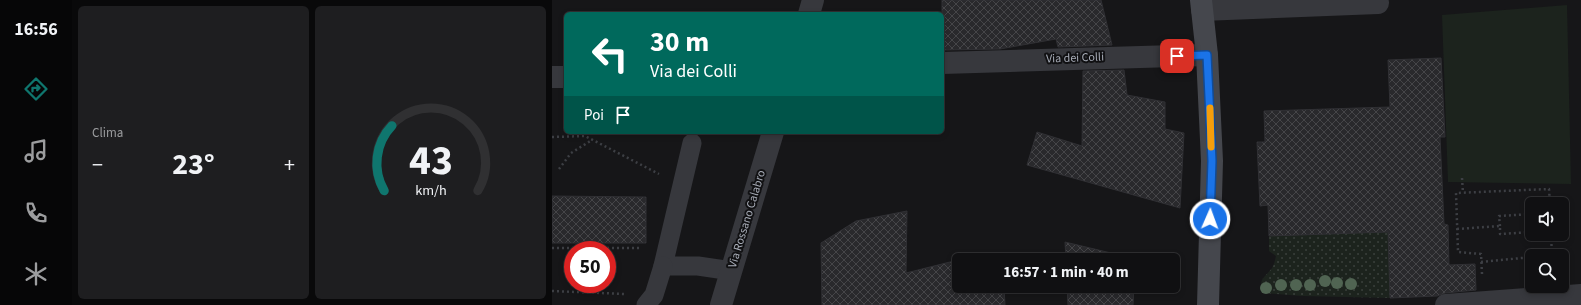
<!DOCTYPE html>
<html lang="it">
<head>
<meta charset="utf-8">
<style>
	:root { --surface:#101012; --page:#1e1e20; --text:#f1f3f6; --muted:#9c9d9f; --line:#303032; --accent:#0f766e }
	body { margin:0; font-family:"Source Sans 3",sans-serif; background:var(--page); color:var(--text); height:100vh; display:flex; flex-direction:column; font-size:15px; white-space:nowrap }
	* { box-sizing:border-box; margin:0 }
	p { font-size:13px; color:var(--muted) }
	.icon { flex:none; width:22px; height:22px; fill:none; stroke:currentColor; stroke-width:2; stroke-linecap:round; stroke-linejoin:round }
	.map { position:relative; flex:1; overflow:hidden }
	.drawer { display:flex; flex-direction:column; gap:6px; padding:6px; background:#09090a; width:480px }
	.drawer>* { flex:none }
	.guide { position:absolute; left:12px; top:12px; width:380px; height:122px; border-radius:6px; box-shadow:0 2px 6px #0003,0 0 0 1px var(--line); background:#00695c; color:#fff; overflow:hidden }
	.fabs { position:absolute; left:973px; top:197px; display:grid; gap:8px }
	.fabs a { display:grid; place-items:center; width:44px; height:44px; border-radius:6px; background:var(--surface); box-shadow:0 2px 6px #0003,0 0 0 1px var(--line); font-size:20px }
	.speed { position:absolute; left:12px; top:241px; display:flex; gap:8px; font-size:20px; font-weight:700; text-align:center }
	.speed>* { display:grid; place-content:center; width:52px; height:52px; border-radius:50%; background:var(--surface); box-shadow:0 2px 6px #0003,0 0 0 1px var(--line); line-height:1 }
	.speed .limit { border:6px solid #d22; background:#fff; color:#111 }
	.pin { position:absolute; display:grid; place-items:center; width:34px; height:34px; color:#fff; margin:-17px; border-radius:8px; box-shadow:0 2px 6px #0006 }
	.me { position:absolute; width:44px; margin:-22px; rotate:2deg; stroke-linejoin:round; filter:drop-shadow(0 0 3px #0008) }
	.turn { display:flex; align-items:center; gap:14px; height:84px; padding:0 20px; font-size:18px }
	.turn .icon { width:52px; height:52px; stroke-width:2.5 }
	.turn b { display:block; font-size:28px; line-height:34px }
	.then { display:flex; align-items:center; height:38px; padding:0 20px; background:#0003; gap:8px; font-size:15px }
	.big { font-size:30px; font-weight:700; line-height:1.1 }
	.drawer .widget { flex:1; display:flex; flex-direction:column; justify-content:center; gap:6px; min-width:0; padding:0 14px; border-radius:6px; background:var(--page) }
	.drawer .dial { align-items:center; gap:0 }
	.dial svg { height:104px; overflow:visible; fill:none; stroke:var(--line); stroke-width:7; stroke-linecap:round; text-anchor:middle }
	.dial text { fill:var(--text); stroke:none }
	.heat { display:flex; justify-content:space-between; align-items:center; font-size:22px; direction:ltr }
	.drawer .tiles { flex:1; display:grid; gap:6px; grid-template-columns:repeat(2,1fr) }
	.trip { position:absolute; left:400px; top:253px; width:228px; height:40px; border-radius:6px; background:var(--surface); box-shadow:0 2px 6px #0003,0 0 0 1px var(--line); font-weight:700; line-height:40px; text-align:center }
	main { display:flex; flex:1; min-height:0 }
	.tabs { display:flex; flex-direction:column; width:72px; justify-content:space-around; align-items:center; background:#060607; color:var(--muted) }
	.tabs .icon { width:28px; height:28px }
	.tabs .active { color:var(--accent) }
	.tabs b { font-size:18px; color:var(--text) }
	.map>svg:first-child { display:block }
</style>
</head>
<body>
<main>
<nav class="tabs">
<b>16:56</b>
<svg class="icon active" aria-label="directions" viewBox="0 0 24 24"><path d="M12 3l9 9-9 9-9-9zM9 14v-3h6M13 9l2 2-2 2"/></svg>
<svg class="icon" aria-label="music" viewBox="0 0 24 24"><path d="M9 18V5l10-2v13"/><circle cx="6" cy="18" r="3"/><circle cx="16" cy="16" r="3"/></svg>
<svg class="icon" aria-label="phone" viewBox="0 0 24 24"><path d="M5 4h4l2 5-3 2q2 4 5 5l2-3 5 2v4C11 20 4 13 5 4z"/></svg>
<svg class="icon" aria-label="climate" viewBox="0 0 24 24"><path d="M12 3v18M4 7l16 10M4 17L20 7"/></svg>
</nav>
<section class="drawer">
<div class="tiles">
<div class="widget"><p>Clima</p>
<div class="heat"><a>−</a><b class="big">23°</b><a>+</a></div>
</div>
<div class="widget dial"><svg viewBox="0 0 100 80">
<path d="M14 69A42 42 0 1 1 86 69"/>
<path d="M14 69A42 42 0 0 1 20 19" stroke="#0f766e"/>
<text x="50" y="56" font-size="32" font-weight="700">43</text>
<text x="50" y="72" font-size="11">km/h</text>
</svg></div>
</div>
</section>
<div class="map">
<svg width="1029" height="305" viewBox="0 0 1029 305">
	<defs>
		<pattern id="garden-dots" width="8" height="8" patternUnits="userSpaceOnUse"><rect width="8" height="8" fill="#1c231d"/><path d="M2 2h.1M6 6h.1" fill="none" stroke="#3a403c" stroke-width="1.8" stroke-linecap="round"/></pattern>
		<pattern id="building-cross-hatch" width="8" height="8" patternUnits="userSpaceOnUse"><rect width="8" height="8" fill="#29292c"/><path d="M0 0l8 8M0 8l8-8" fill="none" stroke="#454548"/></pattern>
	</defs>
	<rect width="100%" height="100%" fill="#161618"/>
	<!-- garden -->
	<path fill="url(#garden-dots)" d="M836 232 838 298 751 296 711 293C706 278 712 279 720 268 722 265 723 260 724 256L717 251V236Z"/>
	<!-- pitch -->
	<path fill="#1c231d" d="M1015 5 1019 184 896 182 890 15Z"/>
	<!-- building -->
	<g fill="url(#building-cross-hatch)" stroke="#303034">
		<path d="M390 0H549L560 45 506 47 504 39 448 49 390 50Z"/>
		<path d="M889 58 893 137H888L892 224 896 225 897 265 923 264 924 290 893 293 885 296 838 298 836 232 717 236 716 205 708 206 705 142H713L712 111 838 107 836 60Z"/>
		<path d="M572 70 575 95 613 102V129L632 133 628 208 475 165 485 132 530 146 531 71Z"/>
		<path d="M0 196 94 197V243H0Z"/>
		<path d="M355 211 354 273 406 260 415 256 451 253 452 260H407V286H452L453 305H270L269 243 304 221Z"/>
		<path d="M513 242 584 259V260H514Z"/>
		<path d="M515 286H582L581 305H516Z"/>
	</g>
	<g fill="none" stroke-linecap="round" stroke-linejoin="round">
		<!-- path -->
		<g stroke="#3d3f44" stroke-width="2.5" stroke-dasharray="2 3" stroke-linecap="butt">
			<path d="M0 137 33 136 107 174"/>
			<path d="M7 169 19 153 40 140"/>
			<path d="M910 178 911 193"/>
			<path d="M948 226 947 216 980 214"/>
			<path d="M905 229 948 226V234L980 232"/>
			<path d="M999 234 1000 256"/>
			<path d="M0 248H89"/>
			<path d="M929 262 980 257"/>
			<path d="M930 274 929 254 906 252 904 193 997 189 998 204"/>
			<path d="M0 291 72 294"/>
		</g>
		<!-- service -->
		<g stroke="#37383d" stroke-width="19">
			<path d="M140 143 111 266H146L180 271"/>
			<path d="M94 305 102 295 111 266"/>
		</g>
		<!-- minor -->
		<g stroke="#37383d" stroke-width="22">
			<path d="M650 10 826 3"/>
			<path d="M257 14 261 0"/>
			<path d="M390 63 655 55"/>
			<path d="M0 77H14"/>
			<path d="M169 305 221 132"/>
			<path d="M894 305 1029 295"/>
		</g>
		<!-- secondary -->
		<path stroke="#45474d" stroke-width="22" d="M649 0 655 55 660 161 656 305"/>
	</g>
	<!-- trees -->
	<g fill="#506452">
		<circle cx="773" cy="281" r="6"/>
		<circle cx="785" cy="283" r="6"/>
		<circle cx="799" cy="284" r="6"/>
		<circle cx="729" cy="285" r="6"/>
		<circle cx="744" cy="285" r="6"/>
		<circle cx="758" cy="285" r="6"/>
		<circle cx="714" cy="288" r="6"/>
	</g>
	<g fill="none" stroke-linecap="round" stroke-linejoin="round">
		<defs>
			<path id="route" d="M625 56 655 55 660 161 658 219"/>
		</defs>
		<!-- route casing -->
		<use href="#route" stroke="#114b97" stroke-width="10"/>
		<!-- route -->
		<use href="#route" stroke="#1a73e8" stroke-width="7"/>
		<!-- slow -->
		<path stroke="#f59e0b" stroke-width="7" d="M658 108 659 147"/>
	</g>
	<g text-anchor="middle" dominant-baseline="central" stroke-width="4" stroke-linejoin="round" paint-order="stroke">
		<!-- street labels -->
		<g font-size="12" fill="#a8adb8" stroke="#111113">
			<text transform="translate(523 58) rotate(-2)">Via dei Colli</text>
			<text transform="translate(195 219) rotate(-73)">Via Rossano Calabro</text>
		</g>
	</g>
</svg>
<div class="fabs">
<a><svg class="icon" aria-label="sound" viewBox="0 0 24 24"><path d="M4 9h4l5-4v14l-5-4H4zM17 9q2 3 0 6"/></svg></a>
<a><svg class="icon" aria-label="search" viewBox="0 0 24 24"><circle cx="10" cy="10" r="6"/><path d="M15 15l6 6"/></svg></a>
</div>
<div class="speed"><div class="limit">50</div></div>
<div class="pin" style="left:625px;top:56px;background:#d93025"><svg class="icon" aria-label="arrive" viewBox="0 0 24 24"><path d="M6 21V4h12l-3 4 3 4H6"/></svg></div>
<svg class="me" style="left:658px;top:219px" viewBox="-20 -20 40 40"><circle r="17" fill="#1a73e8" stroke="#fff" stroke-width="3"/><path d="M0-11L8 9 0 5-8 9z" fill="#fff"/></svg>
<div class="trip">16:57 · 1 min · 40 m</div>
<div class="guide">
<div class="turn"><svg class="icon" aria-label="left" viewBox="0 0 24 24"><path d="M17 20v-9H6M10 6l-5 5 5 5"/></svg><div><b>30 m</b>Via dei Colli</div></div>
<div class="then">Poi<svg class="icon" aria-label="arrive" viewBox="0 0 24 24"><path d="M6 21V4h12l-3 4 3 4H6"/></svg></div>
</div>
</div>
</main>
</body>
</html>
